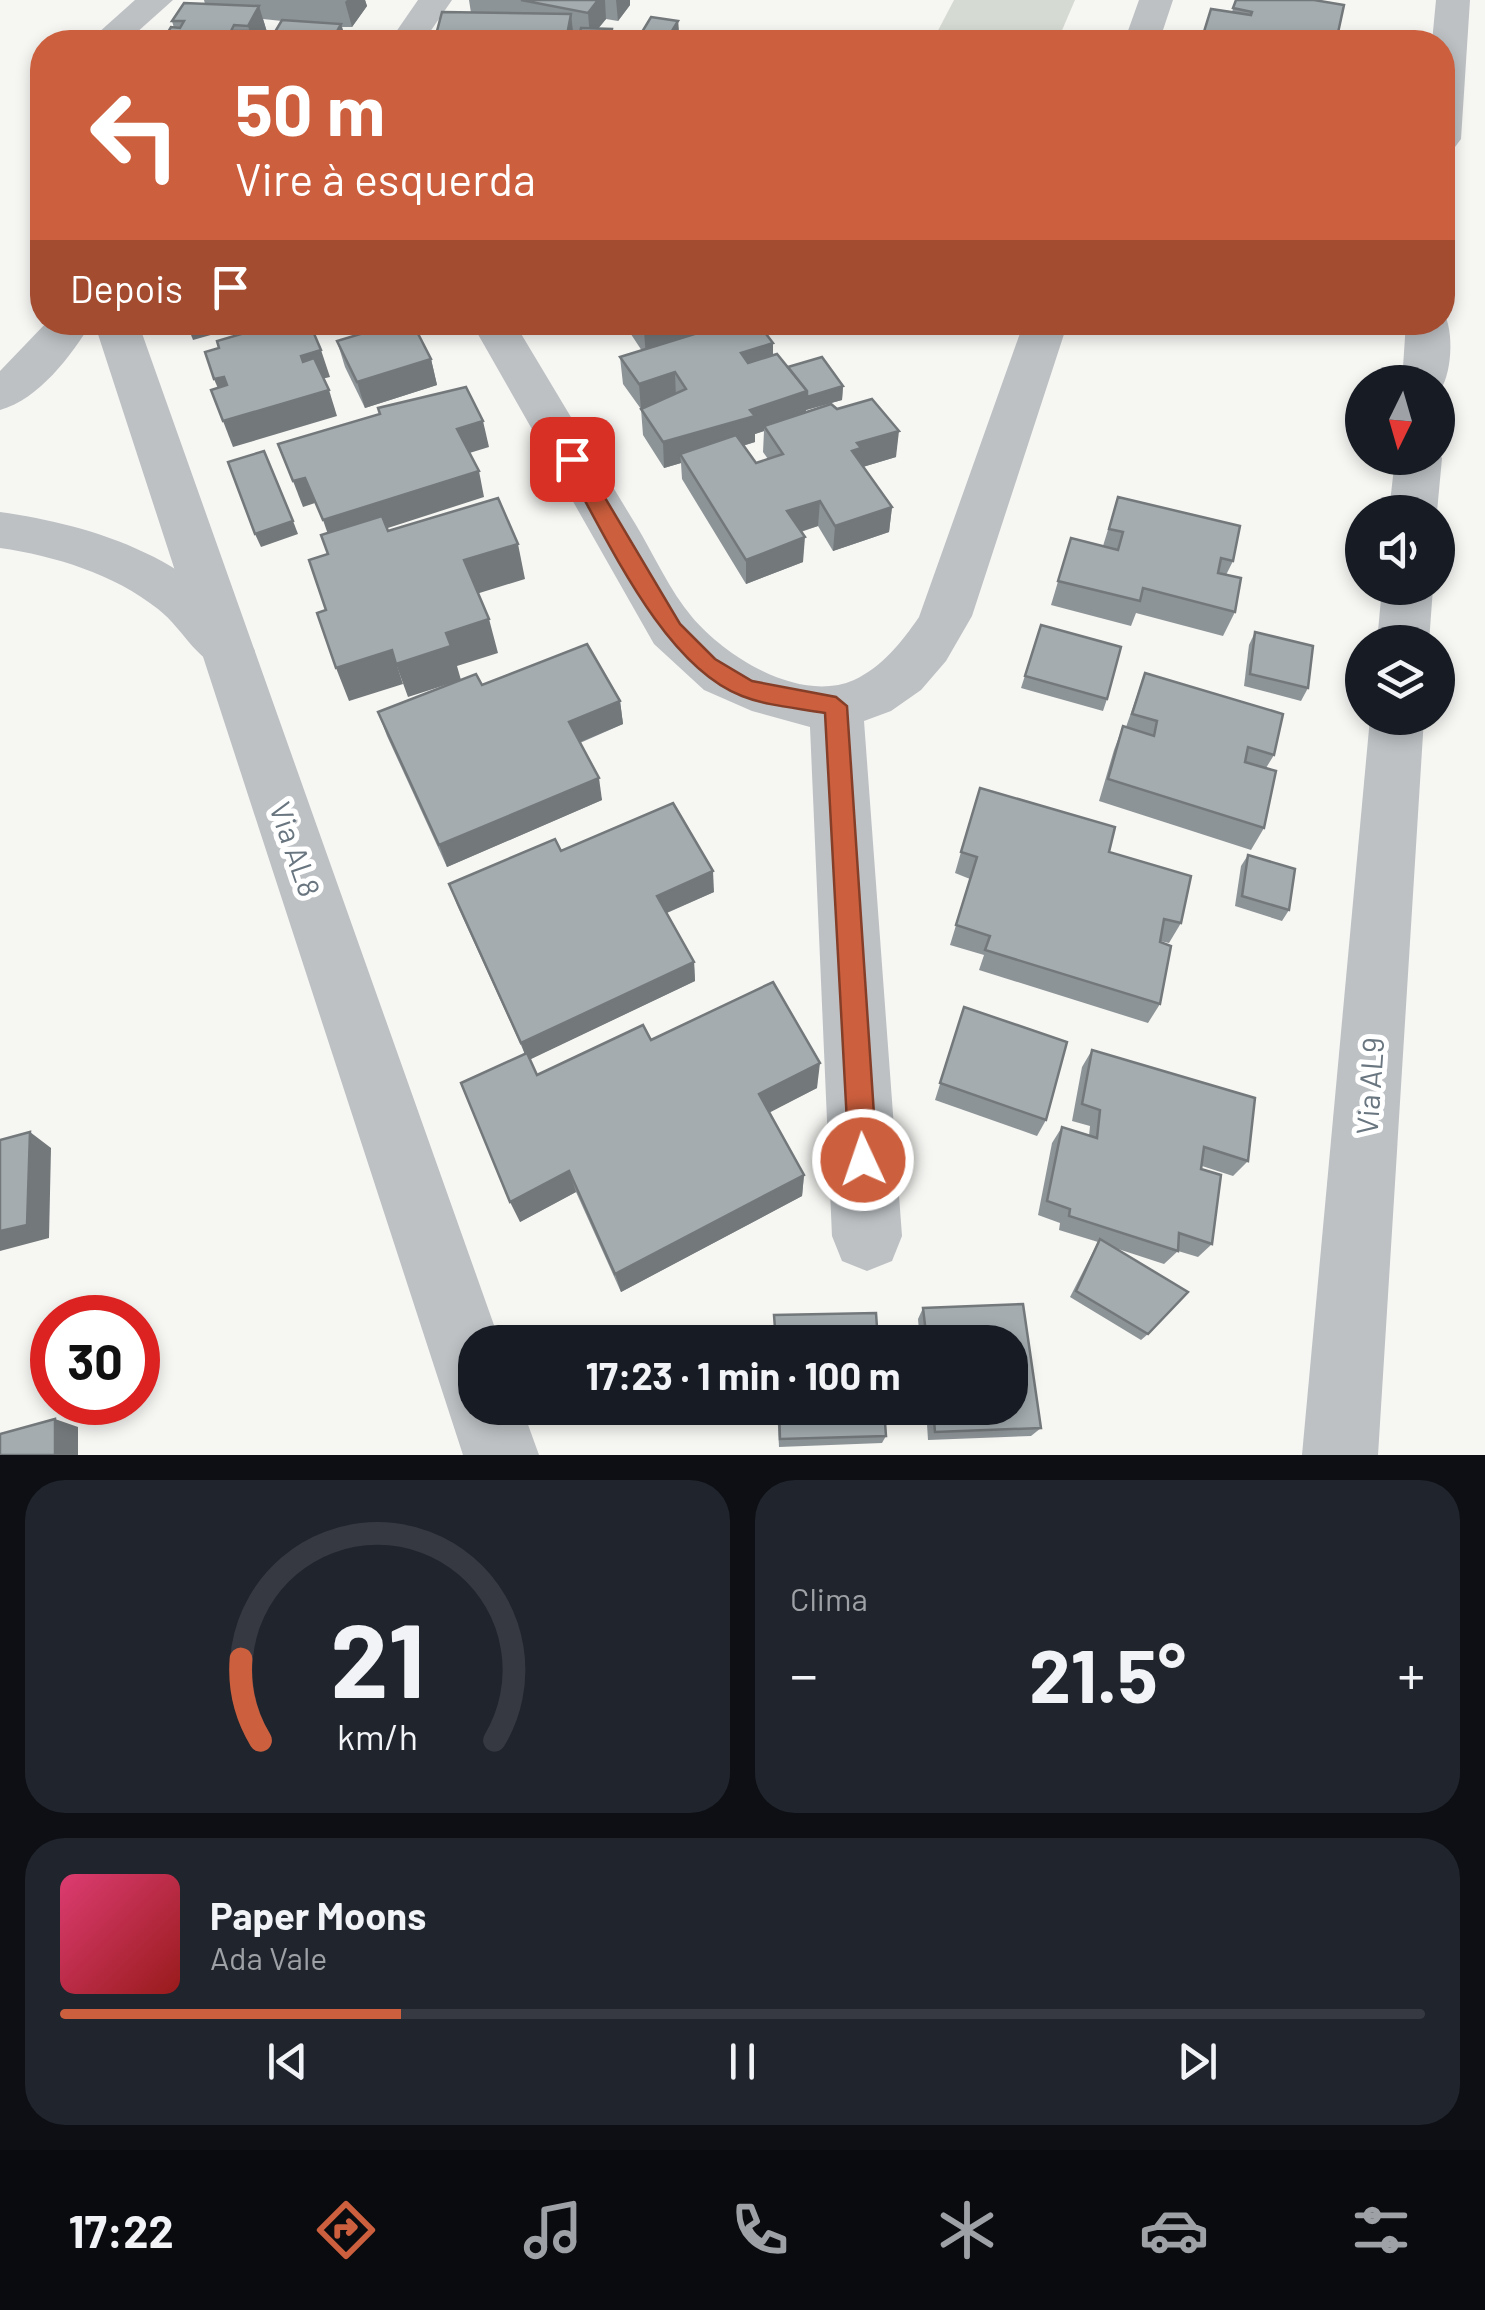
<!DOCTYPE html>
<html lang="pt">
<head>
<meta charset="utf-8">
<style>
	:root { --surface:#171b24; --page:#20242c; --text:#f1f3f6; --muted:#9ea1a6; --line:#363941; --accent:#cc5f3d }
	body { margin:0; font-family:Barlow,sans-serif; background:var(--page); color:var(--text); height:100vh; display:flex; flex-direction:column; font-size:38px; white-space:nowrap }
	* { box-sizing:border-box; margin:0 }
	p { font-size:32px; color:var(--muted) }
	.icon { flex:none; width:55px; height:55px; fill:none; stroke:currentColor; stroke-width:2; stroke-linecap:round; stroke-linejoin:round }
	.map { position:relative; height:1455px; overflow:hidden }
	.details { display:flex; flex-direction:column; gap:25px; padding:25px; background:#0d0f14; flex:1 }
	.details>* { flex:none }
	.banner { position:absolute; left:30px; top:30px; width:1425px; height:305px; border-radius:40px; box-shadow:0 5px 15px #0003; background:#cc5f3d; color:#fff; overflow:hidden }
	.needle { width:65px; rotate:185deg }
	.controls { position:absolute; left:1345px; top:365px; display:grid; gap:20px }
	.controls a { display:grid; place-items:center; width:110px; height:110px; border-radius:50%; background:var(--surface); box-shadow:0 5px 15px #0003; font-size:50px }
	.speed { position:absolute; left:30px; top:1295px; display:flex; gap:20px; font-size:50px; font-weight:700; text-align:center }
	.speed>* { display:grid; place-content:center; width:130px; height:130px; border-radius:50%; background:var(--surface); box-shadow:0 5px 15px #0003; line-height:1 }
	.speed .limit { border:15px solid #d22; background:#fff; color:#111 }
	.pin { position:absolute; display:grid; place-items:center; width:85px; height:85px; color:#fff; margin:-42px; border-radius:20px; box-shadow:0 5px 15px #0006 }
	.me { position:absolute; width:110px; margin:-55px; rotate:357deg; stroke-linejoin:round; filter:drop-shadow(0 0 8px #0008) }
	.turn { display:flex; align-items:center; gap:35px; height:210px; padding:0 40px; font-size:45px }
	.turn .icon { width:130px; height:130px; stroke-width:2.5 }
	.turn b { display:block; font-size:70px; line-height:85px }
	.then { display:flex; align-items:center; height:95px; padding:0 40px; background:#0003; gap:20px; font-size:38px }
	.big { font-size:75px; font-weight:700; line-height:1.1 }
	.details .tile { flex:1; display:flex; flex-direction:column; justify-content:center; gap:15px; min-width:0; padding:0 35px; border-radius:40px; background:var(--page) }
	.details .dial { align-items:center; gap:0 }
	.dial svg { height:260px; overflow:visible; fill:none; stroke:var(--line); stroke-width:7; stroke-linecap:round; text-anchor:middle }
	.dial text { fill:var(--text); stroke:none }
	.song { display:flex; align-items:center; gap:30px }
	.cover { width:120px; height:120px; border-radius:15px; background:linear-gradient(135deg,hsl(340 70% 55%),hsl(0 70% 35%)) }
	.played { height:10px; border-radius:5px; background:linear-gradient(90deg,var(--accent) 25%,var(--line) 25%) }
	.keys { display:flex; justify-content:space-around; direction:ltr }
	.heat { display:flex; justify-content:space-between; align-items:center; font-size:55px; direction:ltr }
	.details .tiles { flex:1; display:grid; gap:25px; grid-template-columns:1fr 1fr }
	.tile:last-child { grid-column:span 2 }
	.trip { position:absolute; left:458px; top:1325px; width:570px; height:100px; border-radius:40px; background:var(--surface); box-shadow:0 5px 15px #0003; font-weight:700; line-height:100px; text-align:center }
	.tabs { display:flex; height:160px; justify-content:space-around; align-items:center; background:#090b0e; color:var(--muted) }
	.tabs .icon { width:70px; height:70px }
	.tabs .on { color:var(--accent) }
	.tabs b { font-size:45px; color:var(--text) }
	.map>svg:first-child { display:block }
</style>
</head>
<body>
<div class="map">
<svg width="1485" height="1455" viewBox="0 0 1485 1455">
	<rect width="100%" height="100%" fill="#f6f6f3"/>
	<!-- green -->
	<path fill="#d5dad3" d="M954 0H1075L1057 42H932Z"/>
	<g fill="none" stroke-linecap="round" stroke-linejoin="round">
		<!-- minor -->
		<g fill="#bdc1c4" fill-rule="evenodd">
			<path d="M418 0H452L423 42H389Z"/>
			<path d="M1139 0H1173L1159 42H1124Z"/>
			<path d="M47 322H92C71 356 39 399 0 410V371Z"/>
			<path d="M471 322H514C555 390 595 458 636 525 654 555 670 591 692 617 725 656 799 704 854 680 882 667 902 642 919 617L1024 322H1068L972 616 946 661 921 690 891 711 864 721 902 1236 892 1261 867 1271 842 1261 832 1236 810 727 752 711 704 690 654 644Z"/>
			<path d="M0 512C94 525 208 561 255 651L248 666C203 680 189 633 158 609 114 574 55 556 0 548Z"/>
		</g>
		<!-- tertiary -->
		<g fill="#bdc1c4" fill-rule="evenodd">
			<path d="M135 0H173L126 42H88Z"/>
			<path d="M1436 0H1470L1461 139 1455 147 1442 150V42H1432Z"/>
			<path d="M1443 312C1455 330 1452 378 1438 393V382H1402L1406 322H1442Z"/>
			<path d="M94 322H138L500 1342H475V1408H522L539 1455H463Z"/>
			<path d="M1438 451 1442 458 1437 512H1389L1395 458H1438Z"/>
			<path d="M1382 588H1433L1429 642H1377Z"/>
			<path d="M1370 718H1424L1378 1455H1302Z"/>
		</g>
	</g>
	<!-- wall -->
	<g fill="#8d9497" fill-rule="evenodd">
		<path d="M204 0H365L367 6 352 27H342L345 37 342 42H269L282 21 263 19 267 32 261 42H162L174 28 172 21 205 4Z"/>
		<path d="M469 0H630V5L618 21 606 19 598 29 579 36 573 35V42H439L437 31 471 13Z"/>
		<path d="M1236 0 1336 42H1201L1211 9 1232 12Z"/>
		<path d="M678 21 679 34 674 42H643L642 32Z"/>
		<path d="M623 322H691L689 323 690 335 697 333V326L707 322H761L757 324 773 343V355L788 367 843 386 842 400 806 410V412L896 457 863 467 892 507 889 532 833 551 818 526 801 532 803 562 746 584 682 479 681 463 664 468 643 435 641 409 623 384 620 357 642 351ZM764 431 763 452 768 459 756 463 743 446 755 442V434Z"/>
		<path d="M337 341 431 359 437 385 365 408 345 367Z"/>
		<path d="M1118 497 1233 561 1226 575 1235 612 1223 636 1136 613 1131 626 1051 605 1071 538 1103 546Z"/>
		<path d="M1041 625 1107 699 1103 711 1021 688Z"/>
		<path d="M1255 632 1308 688 1301 701 1244 686 1249 645Z"/>
		<path d="M1145 673 1274 755 1266 768 1264 828 1251 850 1099 801 1114 750 1123 726 1126 727Z"/>
		<path d="M482 685 620 701 623 724 580 743 602 800 447 867 387 736 378 712Z"/>
		<path d="M561 851 714 892 667 913 694 962 695 981 530 1059 537 1075 651 1040 817 1088 769 1112 804 1175 802 1196 621 1292 576 1192 520 1222 525 1054 457 905 449 884Z"/>
		<path d="M961 852H1109L1181 923 1169 943 1160 941V1004L1148 1023 979 970 984 955 950 945 970 879 955 873Z"/>
		<path d="M1248 855 1289 910 1282 921 1235 906 1241 866Z"/>
		<path d="M964 1007 1046 1120 1037 1136 935 1100Z"/>
		<path d="M1092 1050 1248 1161 1233 1176 1202 1166 1212 1244 1198 1257 1178 1251 1164 1264 1115 1248 1148 1334 1141 1340 1070 1297 1098 1242 1059 1230 1060 1223 1038 1215 1052 1143 1062 1127 1089 1136 1090 1126 1072 1121 1082 1067Z"/>
		<path d="M1023 1304 1041 1428 1031 1436 928 1440 926 1408H1010V1342H920L918 1319 923 1308Z"/>
		<path d="M777 1408H884L886 1436 882 1443 779 1447Z"/>
	</g>
	<!-- shaded-wall -->
	<g fill="#73787b">
		<path d="M347 0H365L367 6 352 27 345 2Z"/>
		<path d="M598 0H605L606 19 590 38 588 13Z"/>
		<path d="M616 0H630V5L618 21Z"/>
		<path d="M259 6 267 32 261 42H253L248 26Z"/>
		<path d="M571 14 574 40 573 42H568L567 35Z"/>
		<path d="M678 21 679 34 674 42H669V36Z"/>
		<path d="M341 24 345 37 342 42H331Z"/>
		<path d="M249 31 253 42H243Z"/>
		<path d="M186 322H257L193 340Z"/>
		<path d="M671 322H691L689 323 690 343 646 357 644 331Z"/>
		<path d="M773 343V369L741 380V353Z"/>
		<path d="M321 350 330 377 309 382 301 356Z"/>
		<path d="M431 359 437 385 365 408 357 382Z"/>
		<path d="M675 372 676 398 641 410 639 384Z"/>
		<path d="M224 377 234 403 225 405 214 379Z"/>
		<path d="M843 386 842 400 806 410V417L764 426V431L755 434V442L686 462 680 454 681 463 664 468 663 442 807 391Z"/>
		<path d="M329 390 337 416 233 447 223 421Z"/>
		<path d="M483 421 489 447 463 455 457 429Z"/>
		<path d="M899 431 896 457 859 468 852 451 857 443Z"/>
		<path d="M479 471 484 497 332 546 323 520Z"/>
		<path d="M305 478 315 503 303 507 293 481Z"/>
		<path d="M820 501 818 526 786 536 787 511Z"/>
		<path d="M892 507 889 532 833 551 835 526Z"/>
		<path d="M293 521 298 534 261 547 255 534Z"/>
		<path d="M805 537 803 562 746 584V560Z"/>
		<path d="M518 544 525 579 473 595 464 560Z"/>
		<path d="M489 619 498 653 457 666 461 680 408 697 396 664 446 633Z"/>
		<path d="M392 650 403 684 349 701 336 668Z"/>
		<path d="M620 701 623 724 573 745 569 722Z"/>
		<path d="M599 778 602 800 447 867 439 845Z"/>
		<path d="M713 871 714 892 659 916 657 896Z"/>
		<path d="M694 962 695 981 527 1061 521 1043Z"/>
		<path d="M820 1063 817 1088 759 1118V1094Z"/>
		<path d="M30 1132 51 1148 49 1238 0 1251V1231Z"/>
		<path d="M569 1171 576 1192 520 1222 510 1202Z"/>
		<path d="M804 1175 802 1196 621 1292 615 1274Z"/>
		<path d="M55 1419 78 1427V1455H55Z"/>
	</g>
	<!-- building -->
	<g fill="#a4acb0" stroke="#73787b" stroke-width="2.5">
		<path d="M521 0H598L588 13Z"/>
		<path d="M1236 0H1314L1344 5 1336 42H1246L1203 35 1211 9 1251 15 1252 12 1233 8Z"/>
		<path d="M184 3 259 6 248 26 234 25 231 31H249L243 42H162L171 27 180 28 184 21H172Z"/>
		<path d="M442 12 571 14 567 35H543L541 42H491L493 32 437 31Z"/>
		<path d="M651 17 678 21 669 36 642 32Z"/>
		<path d="M282 20 341 24 331 42H269Z"/>
		<path d="M581 28 612 29 610 42H578Z"/>
		<path d="M282 322H309L321 350 301 356 303 362 314 358 329 390 223 421 211 390 227 385 224 377 214 379 205 352 219 348 217 341Z"/>
		<path d="M400 322H412L431 359 357 382 337 341Z"/>
		<path d="M638 322H671L644 331Z"/>
		<path d="M707 322H757L773 343 741 353 748 363 777 354 807 391 750 410 755 416 663 442 641 409 686 389 675 372 639 384 620 357 701 332 697 326Z"/>
		<path d="M822 357 843 386 807 397V391L788 367Z"/>
		<path d="M466 387 483 421 457 429 479 471 323 520 305 478 293 481 278 444 380 414 378 408Z"/>
		<path d="M872 399 899 431 857 443 861 448 852 451 892 507 835 526 820 501 787 511 805 537 746 560 680 454 736 435 756 463 783 454 764 426 831 404 837 409Z"/>
		<path d="M264 451 293 521 255 534 228 462Z"/>
		<path d="M1118 497 1240 526 1233 561 1221 558 1218 573 1241 578 1235 612 1143 588 1140 601 1058 581 1071 538 1118 550 1123 532 1109 529Z"/>
		<path d="M498 498 518 544 464 560 489 619 446 633 451 646 396 664 392 650 336 668 317 613 326 610 309 560 328 554 321 535 382 516 388 531Z"/>
		<path d="M1041 625 1121 647 1107 699 1025 676Z"/>
		<path d="M1255 632 1313 646 1308 688 1250 674Z"/>
		<path d="M587 644 620 701 569 722 599 778 439 845 378 712 476 674 482 685Z"/>
		<path d="M1145 673 1283 714 1274 755 1248 747 1245 762 1276 771 1264 828 1108 779 1123 726 1154 736 1157 721 1132 714Z"/>
		<path d="M980 788 1115 827 1109 852 1191 876 1181 923 1164 919 1160 942 1171 946 1160 1004 985 950 990 936 956 925 977 857 961 852Z"/>
		<path d="M673 803 713 871 657 896 694 962 521 1043 449 884 555 839 561 851Z"/>
		<path d="M1248 855 1295 869 1289 910 1242 896Z"/>
		<path d="M773 982 820 1063 759 1094 804 1175 615 1274 569 1171 510 1202 461 1083 527 1053 537 1075 643 1025 651 1040Z"/>
		<path d="M964 1007 1067 1042 1046 1120 940 1083Z"/>
		<path d="M1092 1050 1255 1098 1248 1161 1204 1147 1201 1169 1221 1175 1212 1244 1179 1233 1178 1251 1069 1216 1070 1209 1047 1201 1062 1127 1097 1138 1100 1110 1082 1104Z"/>
		<path d="M30 1132 27 1225 0 1231V1140Z"/>
		<path d="M1100 1239 1188 1292 1148 1334 1076 1291Z"/>
		<path d="M1023 1304 1041 1428 935 1432 933 1408H1010V1342H927L923 1308Z"/>
		<path d="M876 1313 878 1342H776L774 1315Z"/>
		<path d="M779 1408H884L886 1436 780 1439Z"/>
		<path d="M55 1419V1455H0V1434Z"/>
	</g>
	<!-- route -->
	<path fill="#cc5f3d" stroke="#853e28" stroke-width="2.5" d="M572 452 579 454 680 624 715 659 752 681 836 697 847 706 877 1160 873 1170 863 1174 853 1170 849 1160 825 713C798 708 767 706 742 696 661 665 604 531 562 459Z"/>
	<g text-anchor="middle" dominant-baseline="central" stroke-width="10" stroke-linejoin="round" paint-order="stroke">
		<!-- street labels -->
		<g font-size="30" fill="#697680" stroke="#fff">
			<text transform="translate(296 849) rotate(71)">Via AL8</text>
			<text transform="translate(1369 1086) rotate(-86)">Via AL9</text>
		</g>
	</g>
</svg>
<div class="controls">
<a><svg class="needle" viewBox="-14 -14 28 28"><path d="M0-13l5 13h-10z" fill="#e53935"/><path d="M0 13l5-13h-10z" fill="#9ea1a6"/></svg></a>
<a><svg class="icon" aria-label="sound" viewBox="0 0 24 24"><path d="M4 9h4l5-4v14l-5-4H4zM17 9q2 3 0 6"/></svg></a>
<a><svg class="icon" aria-label="layers" viewBox="0 0 24 24"><path d="M12 4l9 5-9 5-9-5zM3 14l9 5 9-5"/></svg></a>
</div>
<div class="speed"><div class="limit">30</div></div>
<div class="pin" style="left:572px;top:459px;background:#d93025"><svg class="icon" aria-label="arrive" viewBox="0 0 24 24"><path d="M6 21V4h12l-3 4 3 4H6"/></svg></div>
<svg class="me" style="left:863px;top:1160px" viewBox="-20 -20 40 40"><circle r="17" fill="#cc5f3d" stroke="#fff" stroke-width="3"/><path d="M0-11L8 9 0 5-8 9z" fill="#fff"/></svg>
<div class="trip">17:23 · 1 min · 100 m</div>
<div class="banner">
<div class="turn"><svg class="icon" aria-label="left" viewBox="0 0 24 24"><path d="M17 20v-9H6M10 6l-5 5 5 5"/></svg><div><b>50 m</b>Vire à esquerda</div></div>
<div class="then">Depois<svg class="icon" aria-label="arrive" viewBox="0 0 24 24"><path d="M6 21V4h12l-3 4 3 4H6"/></svg></div>
</div>
</div>
<section class="details">
<div class="tiles">
<div class="tile dial"><svg viewBox="0 0 100 80">
<path d="M14 69A42 42 0 1 1 86 69"/>
<path d="M14 69A42 42 0 0 1 8 44" stroke="#cc5f3d"/>
<text x="50" y="56" font-size="32" font-weight="700">21</text>
<text x="50" y="72" font-size="11">km/h</text>
</svg></div>
<div class="tile"><p>Clima</p>
<div class="heat"><a>−</a><b class="big">21.5°</b><a>+</a></div>
</div>
<div class="tile">
<div class="song"><i class="cover"></i><div><b>Paper Moons</b><p>Ada Vale</p></div></div>
<div class="played"></div>
<div class="keys"><svg class="icon" aria-label="previous" viewBox="0 0 24 24"><path d="M18 5L8 12l10 7zM5 5v14"/></svg><svg class="icon" aria-label="pause" viewBox="0 0 24 24"><path d="M8 5v14M16 5v14"/></svg><svg class="icon" aria-label="next" viewBox="0 0 24 24"><path d="M6 5l10 7-10 7zM19 5v14"/></svg></div>
</div>
</div>
</section>
<nav class="tabs">
<b>17:22</b>
<svg class="icon on" aria-label="directions" viewBox="0 0 24 24"><path d="M12 3l9 9-9 9-9-9zM9 14v-3h6M13 9l2 2-2 2"/></svg>
<svg class="icon" aria-label="music" viewBox="0 0 24 24"><path d="M9 18V5l10-2v13"/><circle cx="6" cy="18" r="3"/><circle cx="16" cy="16" r="3"/></svg>
<svg class="icon" aria-label="phone" viewBox="0 0 24 24"><path d="M5 4h4l2 5-3 2q2 4 5 5l2-3 5 2v4C11 20 4 13 5 4z"/></svg>
<svg class="icon" aria-label="climate" viewBox="0 0 24 24"><path d="M12 3v18M4 7l16 10M4 17L20 7"/></svg>
<svg class="icon" aria-label="car" viewBox="0 0 24 24"><path d="M5 17H2v-5l4-1 3-4h7l3 4 3 1v5h-3M9 17h6M6 11h13"/><circle cx="7" cy="17" r="2"/><circle cx="17" cy="17" r="2"/></svg>
<svg class="icon" aria-label="filters" viewBox="0 0 24 24"><path d="M4 7h16M4 17h16"/><circle cx="9" cy="7" r="2"/><circle cx="15" cy="17" r="2"/></svg>
</nav>
</body>
</html>
